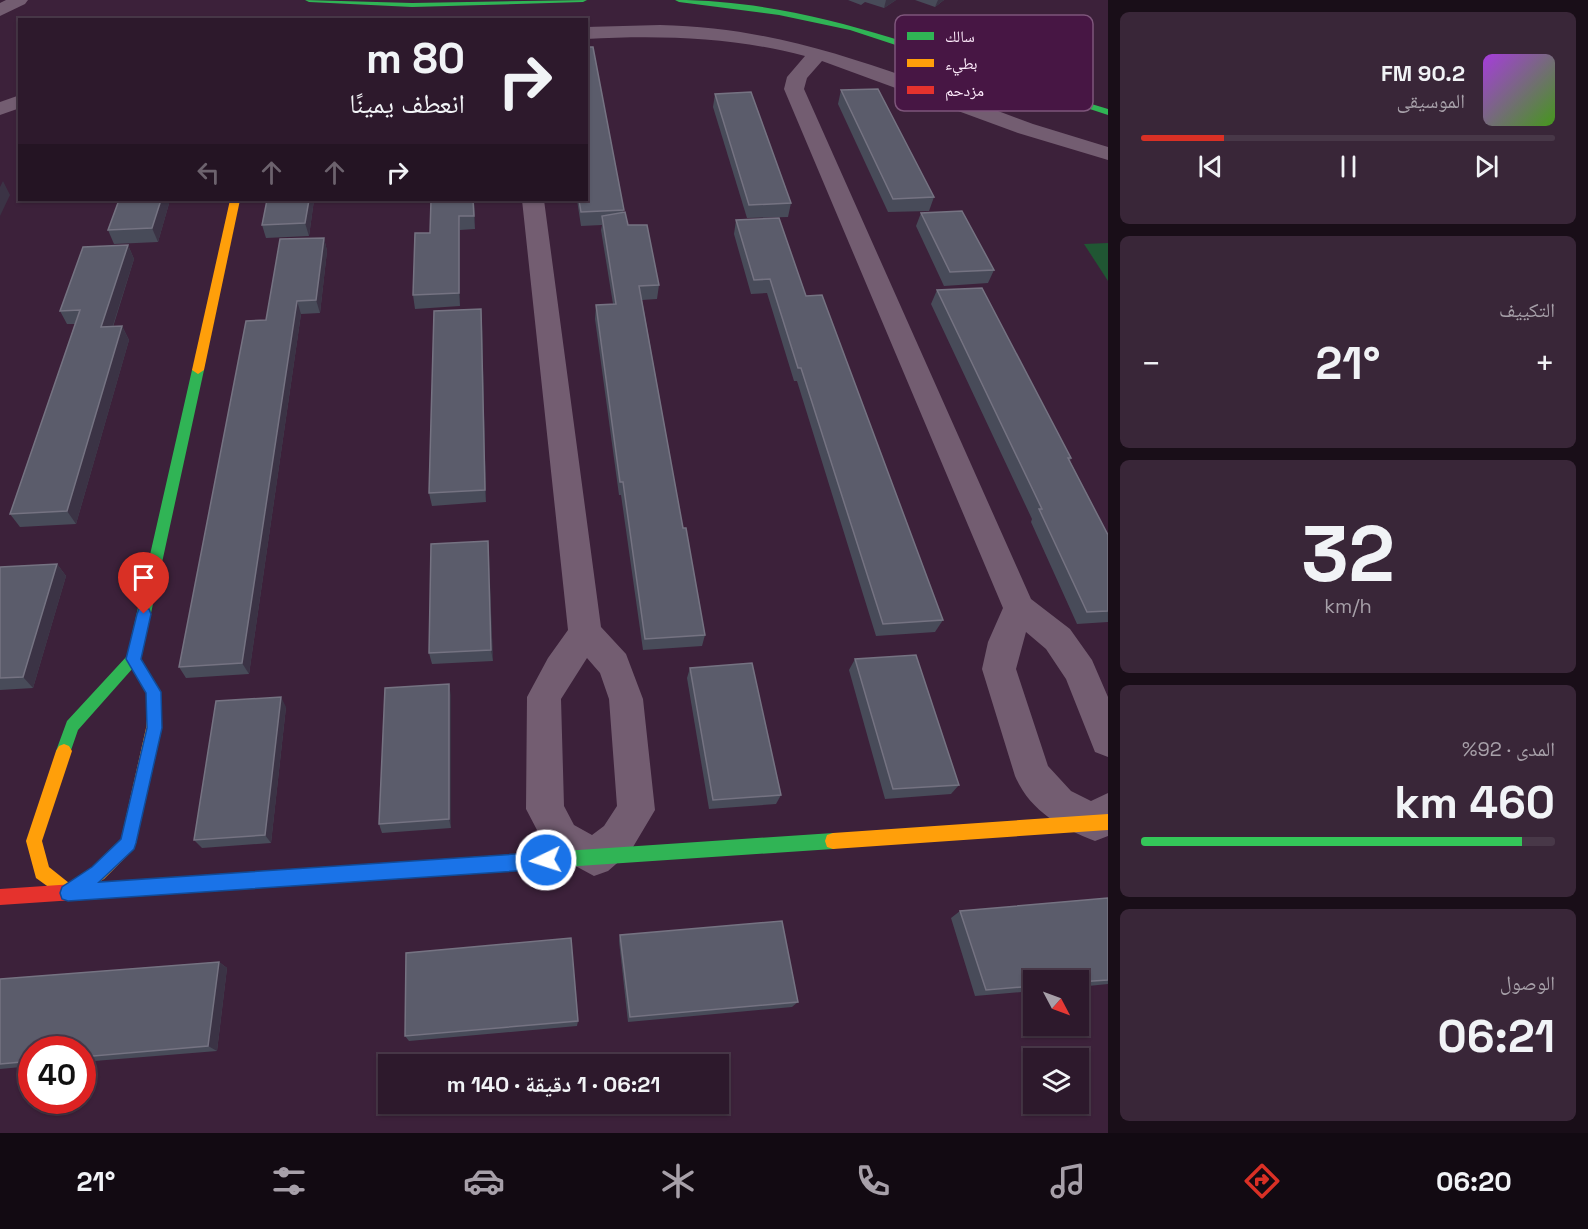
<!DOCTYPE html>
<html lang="ar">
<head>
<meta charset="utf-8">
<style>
	:root { --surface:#2d192c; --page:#392638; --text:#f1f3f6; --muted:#a7a0a9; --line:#483848; --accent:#d93025 }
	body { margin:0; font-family:"Space Grotesk","Noto Naskh Arabic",sans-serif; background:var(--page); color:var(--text); direction:rtl; height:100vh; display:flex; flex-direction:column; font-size:22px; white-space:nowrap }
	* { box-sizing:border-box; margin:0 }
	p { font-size:20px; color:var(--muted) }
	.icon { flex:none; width:33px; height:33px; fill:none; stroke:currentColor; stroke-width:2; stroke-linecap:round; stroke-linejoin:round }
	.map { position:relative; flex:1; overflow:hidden; direction:ltr }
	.sheet { display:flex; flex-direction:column; gap:12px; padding:12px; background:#190e18; width:480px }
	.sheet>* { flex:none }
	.guide { position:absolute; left:18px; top:18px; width:570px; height:183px; border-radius:0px; box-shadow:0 2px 4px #0004,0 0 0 2px var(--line); direction:rtl; background:#2d192c; color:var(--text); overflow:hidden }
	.needle { width:39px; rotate:131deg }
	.tools { position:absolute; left:1023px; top:970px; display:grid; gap:12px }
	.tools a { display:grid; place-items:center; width:66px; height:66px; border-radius:0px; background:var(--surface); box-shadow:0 2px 4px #0004,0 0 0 2px var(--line); font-size:30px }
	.speed { position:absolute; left:18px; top:1036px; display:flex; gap:12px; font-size:30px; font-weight:700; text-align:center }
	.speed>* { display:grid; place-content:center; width:78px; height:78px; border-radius:50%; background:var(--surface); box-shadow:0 2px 4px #0004,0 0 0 2px var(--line); line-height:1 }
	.speed .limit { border:9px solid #d22; background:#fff; color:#111 }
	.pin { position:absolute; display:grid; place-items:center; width:51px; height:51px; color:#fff; margin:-62px -26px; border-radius:50% 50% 50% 0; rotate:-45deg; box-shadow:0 0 6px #0007 }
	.pin .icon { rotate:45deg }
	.me { position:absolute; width:66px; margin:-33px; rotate:266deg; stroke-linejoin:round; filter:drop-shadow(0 0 4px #0008) }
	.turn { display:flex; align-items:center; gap:21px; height:126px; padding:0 24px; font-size:27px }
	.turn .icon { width:78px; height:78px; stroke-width:2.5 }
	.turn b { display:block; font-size:42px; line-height:51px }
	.lanes { display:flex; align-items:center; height:57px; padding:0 24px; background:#0003; justify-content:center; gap:30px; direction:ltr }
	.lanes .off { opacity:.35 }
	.big { font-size:45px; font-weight:800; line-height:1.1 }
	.sheet .widget { flex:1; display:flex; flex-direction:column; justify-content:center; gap:9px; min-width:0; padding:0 21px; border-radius:9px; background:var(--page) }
	.sheet .dial { align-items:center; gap:0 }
	.dial b { font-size:78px; line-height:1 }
	.song { display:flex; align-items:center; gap:18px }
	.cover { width:72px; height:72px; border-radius:9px; background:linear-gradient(135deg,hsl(280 70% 55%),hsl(100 70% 35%)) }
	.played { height:6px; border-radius:3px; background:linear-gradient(90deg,var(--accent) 20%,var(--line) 20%) }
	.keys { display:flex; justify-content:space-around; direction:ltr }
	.heat { display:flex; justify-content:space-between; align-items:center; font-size:33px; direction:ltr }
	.charge { height:9px; border-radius:4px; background:linear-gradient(90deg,#34c759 92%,var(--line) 0) }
	.trip { position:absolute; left:378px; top:1054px; width:351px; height:60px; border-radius:0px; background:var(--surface); box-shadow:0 2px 4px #0004,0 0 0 2px var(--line); font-weight:800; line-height:60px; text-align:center; direction:rtl }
	.dock { display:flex; height:96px; justify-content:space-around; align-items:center; background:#120a12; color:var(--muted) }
	.dock .icon { width:42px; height:42px }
	.dock .active { color:var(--accent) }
	.dock b { font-size:27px; color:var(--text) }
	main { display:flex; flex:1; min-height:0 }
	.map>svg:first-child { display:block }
</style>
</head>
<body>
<main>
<section class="sheet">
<div class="widget">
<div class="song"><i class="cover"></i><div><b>90.2 FM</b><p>الموسيقى</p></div></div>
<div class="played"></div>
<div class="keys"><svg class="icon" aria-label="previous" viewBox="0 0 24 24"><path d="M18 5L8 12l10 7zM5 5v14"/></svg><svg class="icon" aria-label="pause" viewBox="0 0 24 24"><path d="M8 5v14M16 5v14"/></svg><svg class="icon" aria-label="next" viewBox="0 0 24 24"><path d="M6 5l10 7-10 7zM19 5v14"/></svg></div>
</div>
<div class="widget"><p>التكييف</p>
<div class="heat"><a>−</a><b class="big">21°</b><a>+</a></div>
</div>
<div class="widget dial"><b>32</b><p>km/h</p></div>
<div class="widget"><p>المدى · 92%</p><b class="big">460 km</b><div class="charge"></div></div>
<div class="widget"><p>الوصول</p><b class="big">06:21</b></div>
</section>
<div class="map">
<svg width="1108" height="1133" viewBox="0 0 1108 1133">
	<rect width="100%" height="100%" fill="#3c213a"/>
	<!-- green -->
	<path fill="#205633" d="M1108 243V281L1084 244Z"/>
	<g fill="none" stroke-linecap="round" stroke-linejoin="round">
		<!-- street -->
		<g fill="#735d71" fill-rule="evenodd">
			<path d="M6 0H28L25 4 0 16V3Z"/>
			<path d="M660 25C751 27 824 48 909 78L937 55H951L954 59 951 63 926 84 1033 124 1108 147V160L1018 133 822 61 807 78 804 89 1031 599 1070 629 1092 660 1108 697V757L1095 752 1066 679 1046 649 1026 632 1016 669 1048 766 1071 791 1091 801 1108 793V836L1095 841C1061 828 1030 811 1015 776L982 669 988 642 1003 608 784 89 787 77 805 56C733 37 661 35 586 39V27Z"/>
			<path d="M20 95V108L0 115V102Z"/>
			<path d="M522 200H544L601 627 626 654 643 699 655 810 630 852 608 871 594 876 548 851 526 809 527 697 548 658 568 630ZM587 658 600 673 609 699 617 806 604 826 592 835 574 825 564 806 561 699Z"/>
		</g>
		<!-- fast -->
		<g fill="#30b455" fill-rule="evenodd">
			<path d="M305 0 412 3 587 0 583 2 412 7 309 2Z"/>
			<path d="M675 0C827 0 965 67 1108 109V115L850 30 779 15 679 2Z"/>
			<path d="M198 366 204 370 141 659 78 730 69 756 64 758 59 756 56 751 67 721 127 656 192 370Z"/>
			<path d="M833 833 839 835 841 841 839 847 833 849 384 879 378 877 376 871 378 865 384 863Z"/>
		</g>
		<!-- slow -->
		<g fill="#ff9f0a" fill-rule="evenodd">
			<path d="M230 200H240L204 370 198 374 192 370Z"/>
			<path d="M134 653 139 655 160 692 162 728 136 843 134 849 104 879 68 901 36 878 26 841 56 751 59 746 64 744 69 746 72 751 42 841 49 867 69 883 92 867 121 839 146 728V693L127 659 129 655Z"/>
			<path d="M1108 814V830L833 849 827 847 825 841 827 835 833 833Z"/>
		</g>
		<!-- jam -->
		<path fill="#e5322d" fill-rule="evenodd" d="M384 863 390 865 392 871 390 877 384 879 0 905V889Z"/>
	</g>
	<!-- wall -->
	<g fill="#484b59">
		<path d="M848 0H896L884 8 865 2 861 5Z"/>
		<path d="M915 0H944L935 7Z"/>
		<path d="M841 90 934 197 929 211 888 212 838 104Z"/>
		<path d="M715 94 791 203 788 217 747 218 713 107Z"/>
		<path d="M119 200H170L158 242 114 244 108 230Z"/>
		<path d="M314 200 309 236 266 238 262 225Z"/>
		<path d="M474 200 475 229 460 230V306L415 309 413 295 430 233Z"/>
		<path d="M577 200H586L624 210 623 212 628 225 659 285 657 299 642 300 683 528 705 635 702 646 643 650 621 495H619L595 319 596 305 613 304 601 230 602 225 581 226Z"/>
		<path d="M921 213 994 270 988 283 944 286 916 226Z"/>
		<path d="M736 220 806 296 943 620 935 632 876 636 797 381H794L767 293 751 294 734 234Z"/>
		<path d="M324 238 327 251 320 313 301 314 249 674 186 678 179 667 266 320Z"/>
		<path d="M128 245 134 259 113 327 122 326 129 340 76 524 20 527 10 514 75 324H67L60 311Z"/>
		<path d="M937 290 1071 458 1070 461 1108 535V622L1077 624 1031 522 1032 519 931 304Z"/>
		<path d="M482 322 486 502 432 506 429 493Z"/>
		<path d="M488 541 493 661 432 664 429 653Z"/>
		<path d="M57 564 66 576 33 688 0 690V567Z"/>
		<path d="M855 659 959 785 951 794 885 799 849 670Z"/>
		<path d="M690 668 781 795 776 804 709 809 687 678Z"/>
		<path d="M451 695V828L382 833 379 824Z"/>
		<path d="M286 707 271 843 202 848 194 840Z"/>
		<path d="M1108 898V984L1078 987V981H1034V991L975 996 951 918 960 911Z"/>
		<path d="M620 935 798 1002 792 1007 628 1022 619 941Z"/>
		<path d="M219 962 227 968 217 1051 82 1062V1050H32V1066L0 1069V979Z"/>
		<path d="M578 1021 577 1026 409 1041 405 1036Z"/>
	</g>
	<!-- shaded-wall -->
	<g fill="#3b3345">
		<path d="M886 0H896L884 8Z"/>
		<path d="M938 0H944L935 7Z"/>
		<path d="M3 181 10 195 0 216V187Z"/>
		<path d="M161 200H170L158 242 152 228Z"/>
		<path d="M309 200H314L309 236 305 223Z"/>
		<path d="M473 200H474L475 229 474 216Z"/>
		<path d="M459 216 460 230V306L459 293Z"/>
		<path d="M324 238 327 251 320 313 316 300Z"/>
		<path d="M128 245 134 259 108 341 101 327Z"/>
		<path d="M297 301 301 314 249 674 242 663Z"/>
		<path d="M481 309 482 322 486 502 485 490Z"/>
		<path d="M122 326 129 340 76 524 67 511Z"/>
		<path d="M488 541 489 553 493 661 491 650Z"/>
		<path d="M57 564 66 576 33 688 23 677Z"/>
		<path d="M449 684 451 695V828L449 819Z"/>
		<path d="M281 697 286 707 271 843 265 835Z"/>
		<path d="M219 962 227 968 217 1051 208 1046Z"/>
	</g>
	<!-- building -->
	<g fill="#5b5c6b" stroke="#757382" stroke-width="1.5">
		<path d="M586 47H593L624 210 581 212 579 200H586Z"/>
		<path d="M878 89 934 197 893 199 841 90Z"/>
		<path d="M751 92 791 203 749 205 715 94Z"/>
		<path d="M119 200H161L152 228 108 230Z"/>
		<path d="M267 200H309L305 223 262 225Z"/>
		<path d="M431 200H473L474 216H459V293L413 295 415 233H430Z"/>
		<path d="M962 211 994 270 950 272 921 213Z"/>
		<path d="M625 212 628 225H647L659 285 639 286 683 528H686L705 635 645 639 623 482H620L596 305 616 304 602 216Z"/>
		<path d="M779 218 806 296 822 295 943 620 883 624 801 368H798L770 279 754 280 736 220Z"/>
		<path d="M324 238 316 300 297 301 242 663 179 667 246 321 266 320 280 239Z"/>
		<path d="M128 245 101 327 122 326 67 511 10 514 80 310 60 311 83 247Z"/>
		<path d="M982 288 1071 458H1068L1108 535V611L1087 612 1039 509H1042L937 290Z"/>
		<path d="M481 309 485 490 429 493 434 311Z"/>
		<path d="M488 541 491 650 429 653 431 544Z"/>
		<path d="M57 564 23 677 0 678V567Z"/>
		<path d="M916 655 959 785 893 789 855 659Z"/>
		<path d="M752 663 781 795 713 800 690 668Z"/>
		<path d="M449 684V819L379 824 385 688Z"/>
		<path d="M281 697 265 835 194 840 216 701Z"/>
		<path d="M1108 898V980L1078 982V981H1034V986L986 990 960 911Z"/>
		<path d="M782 921 798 1002 630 1017 620 935Z"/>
		<path d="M571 938 578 1021 405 1036 406 953Z"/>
		<path d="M219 962 208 1046 82 1057V1050H32V1061L0 1064V979Z"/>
	</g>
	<!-- route -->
	<path fill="#1a73e8" stroke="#114b97" stroke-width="1.5" d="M144 608 149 609 151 614 141 659 161 692 162 728 136 843 134 849 99 882 546 852 552 854 555 860 552 866 546 869 68 901 62 899 60 893 62 887 92 867 121 839 147 728 146 693 126 659 137 614 139 609Z"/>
	<!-- legend -->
	<rect x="895" y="15" width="198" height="96" rx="9" fill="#471644" stroke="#7e567b" stroke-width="1.5"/>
	<rect x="907" y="32" width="27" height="8" fill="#30b455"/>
	<rect x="907" y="59" width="27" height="8" fill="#ff9f0a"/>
	<rect x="907" y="86" width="27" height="8" fill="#e5322d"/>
	<g font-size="16" fill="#feecfc">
		<text x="945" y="42">سالك</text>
		<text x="945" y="69">بطيء</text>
		<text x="945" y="96">مزدحم</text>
	</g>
</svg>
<div class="tools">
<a><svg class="needle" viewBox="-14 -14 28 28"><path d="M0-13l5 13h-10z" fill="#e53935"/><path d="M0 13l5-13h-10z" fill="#a7a0a9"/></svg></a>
<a><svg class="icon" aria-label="layers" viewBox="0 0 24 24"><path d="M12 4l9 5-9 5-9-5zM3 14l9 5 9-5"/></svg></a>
</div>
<div class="speed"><div class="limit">40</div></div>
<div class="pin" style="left:144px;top:614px;background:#d93025"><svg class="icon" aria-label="arrive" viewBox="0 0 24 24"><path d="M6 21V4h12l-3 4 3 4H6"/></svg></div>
<svg class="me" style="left:546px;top:860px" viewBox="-20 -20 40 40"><circle r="17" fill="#1a73e8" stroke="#fff" stroke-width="3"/><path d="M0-11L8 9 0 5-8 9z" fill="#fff"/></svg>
<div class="trip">06:21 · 1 دقيقة · 140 m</div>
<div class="guide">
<div class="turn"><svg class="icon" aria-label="right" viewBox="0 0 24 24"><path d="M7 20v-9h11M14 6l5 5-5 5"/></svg><div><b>80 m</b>انعطف يمينًا</div></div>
<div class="lanes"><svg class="icon off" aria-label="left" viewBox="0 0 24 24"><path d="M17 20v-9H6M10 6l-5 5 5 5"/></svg><svg class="icon off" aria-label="ahead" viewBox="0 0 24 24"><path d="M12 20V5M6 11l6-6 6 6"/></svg><svg class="icon off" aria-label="ahead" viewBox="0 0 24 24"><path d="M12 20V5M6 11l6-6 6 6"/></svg><svg class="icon" aria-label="right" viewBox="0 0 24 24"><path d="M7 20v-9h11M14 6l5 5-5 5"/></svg></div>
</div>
</div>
</main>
<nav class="dock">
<b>06:20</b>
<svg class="icon active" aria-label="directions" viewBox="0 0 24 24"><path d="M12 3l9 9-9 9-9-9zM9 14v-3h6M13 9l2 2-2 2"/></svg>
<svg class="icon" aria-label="music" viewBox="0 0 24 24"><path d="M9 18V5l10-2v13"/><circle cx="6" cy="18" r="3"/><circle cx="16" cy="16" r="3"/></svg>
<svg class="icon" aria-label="phone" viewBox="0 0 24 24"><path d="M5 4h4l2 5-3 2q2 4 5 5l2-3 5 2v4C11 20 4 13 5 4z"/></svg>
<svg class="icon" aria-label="climate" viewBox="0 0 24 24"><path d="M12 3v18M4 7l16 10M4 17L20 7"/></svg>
<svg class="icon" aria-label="car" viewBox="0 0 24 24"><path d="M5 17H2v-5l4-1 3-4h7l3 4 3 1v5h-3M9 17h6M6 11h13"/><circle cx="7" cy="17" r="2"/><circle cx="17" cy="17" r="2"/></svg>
<svg class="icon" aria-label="filters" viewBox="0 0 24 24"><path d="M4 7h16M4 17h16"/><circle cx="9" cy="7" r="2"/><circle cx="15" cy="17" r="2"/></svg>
<b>21°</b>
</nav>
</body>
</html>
